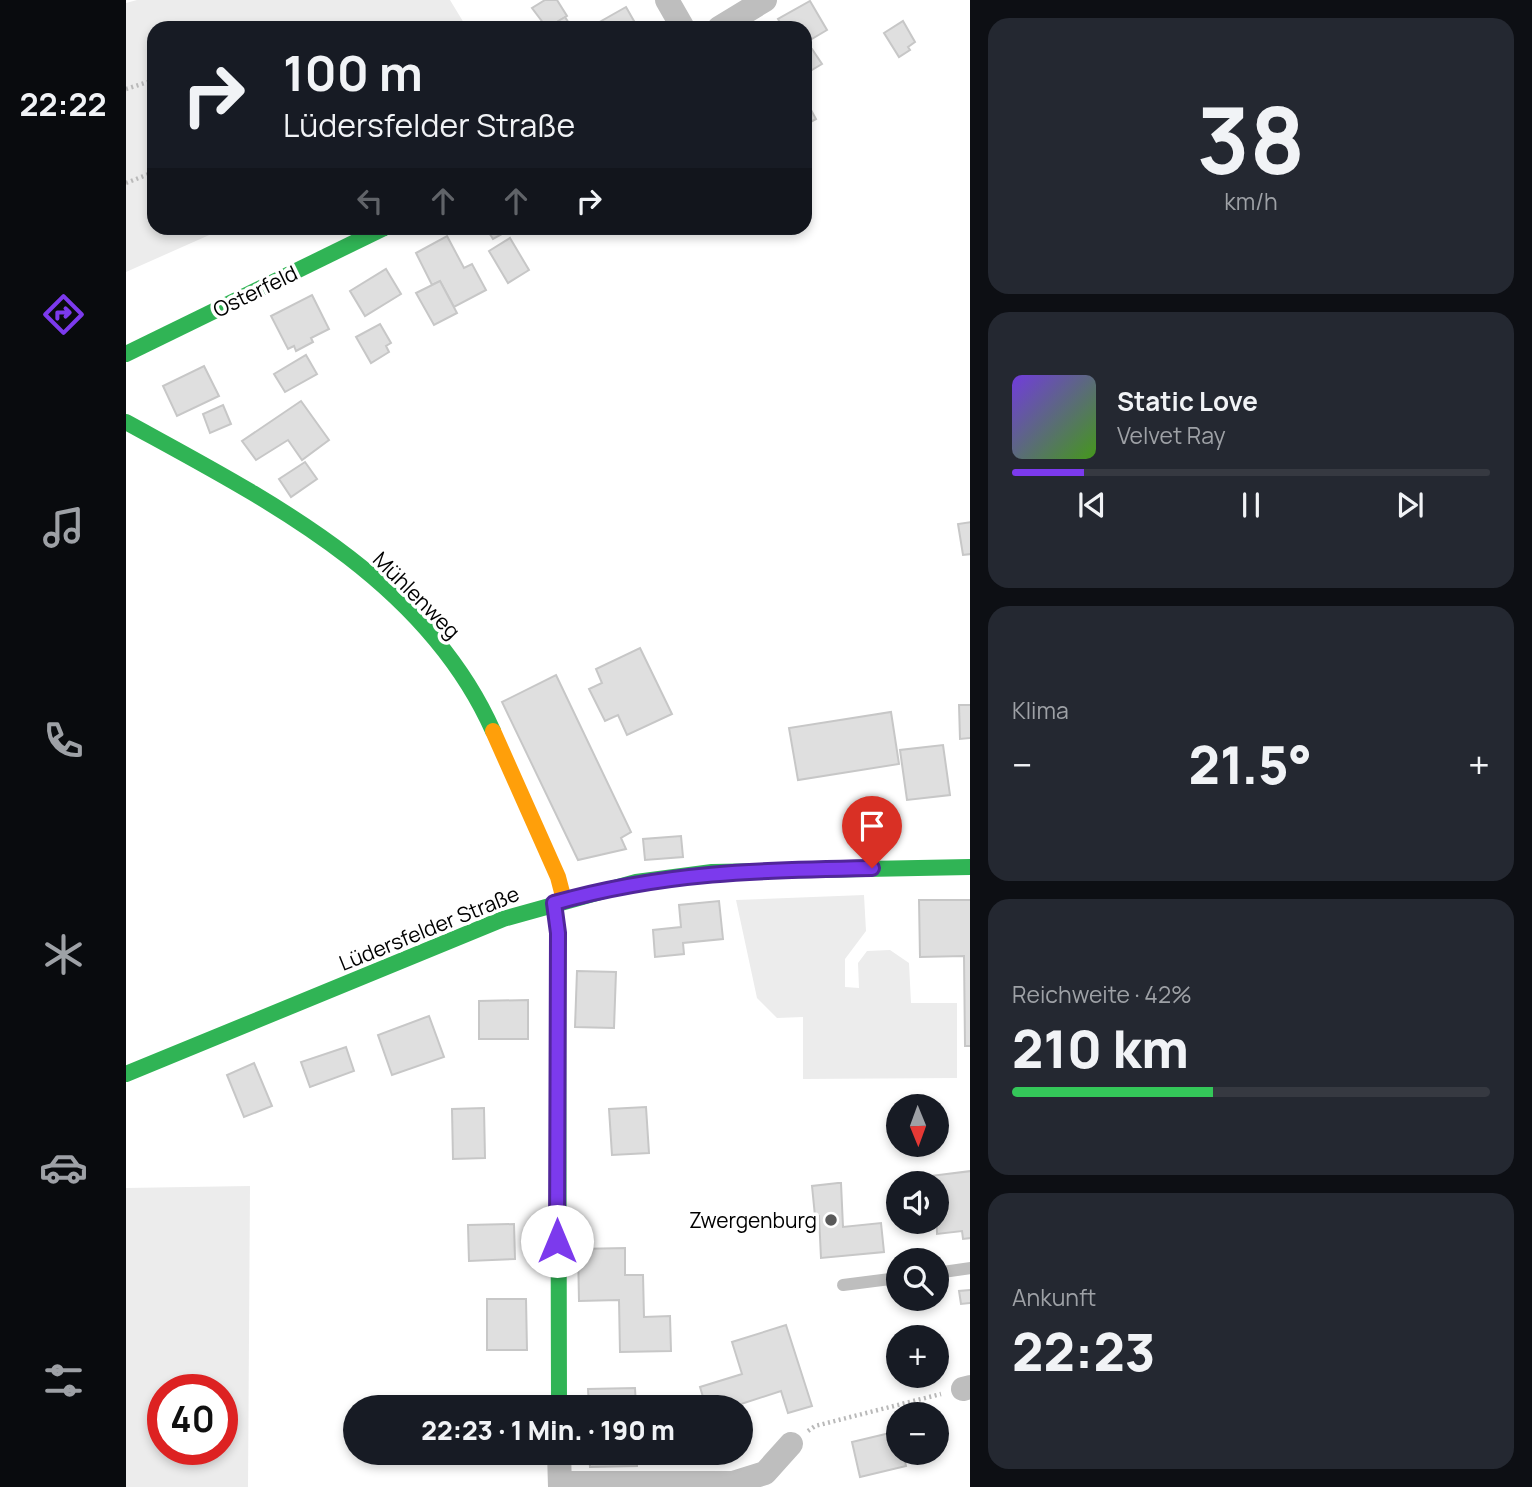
<!DOCTYPE html>
<html lang="de">
<head>
<meta charset="utf-8">
<style>
	:root { --surface:#171b24; --page:#242831; --text:#f1f3f6; --muted:#9ea1a6; --line:#363941; --accent:#7c3aed }
	body { margin:0; font-family:Manrope,sans-serif; background:var(--page); color:var(--text); height:100vh; display:flex; flex-direction:column; font-size:26px; white-space:nowrap }
	* { box-sizing:border-box; margin:0 }
	p { font-size:23px; color:var(--muted) }
	.icon { flex:none; width:38px; height:38px; fill:none; stroke:currentColor; stroke-width:2; stroke-linecap:round; stroke-linejoin:round }
	.map { position:relative; flex:1; overflow:hidden }
	.panel { display:flex; flex-direction:column; gap:18px; padding:18px; background:#0d0f14; width:562px }
	.panel>* { flex:none }
	.banner { position:absolute; left:21px; top:21px; width:665px; height:214px; border-radius:21px; box-shadow:0 4px 10px #0003; background:#171b24; color:var(--text); overflow:hidden }
	.needle { width:46px; rotate:179deg }
	.fabs { position:absolute; left:760px; top:1094px; display:grid; gap:14px }
	.fabs a { display:grid; place-items:center; width:63px; height:63px; border-radius:50%; background:var(--surface); box-shadow:0 4px 10px #0003; font-size:35px }
	.speed { position:absolute; left:21px; top:1374px; display:flex; gap:14px; font-size:35px; font-weight:700; text-align:center }
	.speed>* { display:grid; place-content:center; width:91px; height:91px; border-radius:50%; background:var(--surface); box-shadow:0 4px 10px #0003; line-height:1 }
	.speed .limit { border:10px solid #d22; background:#fff; color:#111 }
	.pin { position:absolute; display:grid; place-items:center; width:60px; height:60px; color:#fff; margin:-72px -30px; border-radius:50% 50% 50% 0; rotate:-45deg; box-shadow:0 0 7px #0007 }
	.pin .icon { rotate:45deg }
	.me { position:absolute; width:77px; margin:-38px; rotate:0deg; stroke-linejoin:round; filter:drop-shadow(0 0 5px #0008) }
	.turn { display:flex; align-items:center; gap:24px; height:147px; padding:0 21px; font-size:32px }
	.turn .icon { width:91px; height:91px; stroke-width:2.5 }
	.turn b { display:block; font-size:49px; line-height:60px }
	.lanes { display:flex; align-items:center; height:66px; padding:0 21px; background:#0003; justify-content:center; gap:35px; direction:ltr }
	.lanes .off { opacity:.35 }
	.big { font-size:52px; font-weight:800; line-height:1.1 }
	.panel .widget { flex:1; display:flex; flex-direction:column; justify-content:center; gap:10px; min-width:0; padding:0 24px; border-radius:21px; background:var(--page) }
	.panel .dial { align-items:center; gap:0 }
	.dial b { font-size:91px; line-height:1 }
	.song { display:flex; align-items:center; gap:21px }
	.cover { width:84px; height:84px; border-radius:10px; background:linear-gradient(135deg,hsl(260 70% 55%),hsl(100 70% 35%)) }
	.played { height:7px; border-radius:4px; background:linear-gradient(90deg,var(--accent) 15%,var(--line) 15%) }
	.keys { display:flex; justify-content:space-around; direction:ltr }
	.heat { display:flex; justify-content:space-between; align-items:center; font-size:38px; direction:ltr }
	.charge { height:10px; border-radius:5px; background:linear-gradient(90deg,#34c759 42%,var(--line) 0) }
	.trip { position:absolute; left:217px; top:1395px; width:410px; height:70px; border-radius:35px; background:var(--surface); box-shadow:0 4px 10px #0003; font-weight:800; line-height:70px; text-align:center }
	main { display:flex; flex:1; min-height:0 }
	.tab-bar { display:flex; flex-direction:column; width:126px; justify-content:space-around; align-items:center; background:#090b0e; color:var(--muted) }
	.tab-bar .icon { width:49px; height:49px }
	.tab-bar .active { color:var(--accent) }
	.tab-bar b { font-size:32px; color:var(--text) }
	.map>svg:first-child { display:block }
</style>
</head>
<body>
<main>
<nav class="tab-bar">
<b>22:22</b>
<svg class="icon active" aria-label="directions" viewBox="0 0 24 24"><path d="M12 3l9 9-9 9-9-9zM9 14v-3h6M13 9l2 2-2 2"/></svg>
<svg class="icon" aria-label="music" viewBox="0 0 24 24"><path d="M9 18V5l10-2v13"/><circle cx="6" cy="18" r="3"/><circle cx="16" cy="16" r="3"/></svg>
<svg class="icon" aria-label="phone" viewBox="0 0 24 24"><path d="M5 4h4l2 5-3 2q2 4 5 5l2-3 5 2v4C11 20 4 13 5 4z"/></svg>
<svg class="icon" aria-label="climate" viewBox="0 0 24 24"><path d="M12 3v18M4 7l16 10M4 17L20 7"/></svg>
<svg class="icon" aria-label="car" viewBox="0 0 24 24"><path d="M5 17H2v-5l4-1 3-4h7l3 4 3 1v5h-3M9 17h6M6 11h13"/><circle cx="7" cy="17" r="2"/><circle cx="17" cy="17" r="2"/></svg>
<svg class="icon" aria-label="filters" viewBox="0 0 24 24"><path d="M4 7h16M4 17h16"/><circle cx="9" cy="7" r="2"/><circle cx="15" cy="17" r="2"/></svg>
</nav>
<div class="map">
<svg width="845" height="1487" viewBox="0 0 845 1487">
	<rect width="100%" height="100%" fill="#fff"/>
	<!-- green -->
	<g fill="#ececec" fill-rule="evenodd">
		<path d="M11 0H324L341 28H28V228H99L0 272V3Z"/>
		<path d="M738 895 740 931 719 959V987L733 988 732 963 741 951 764 950 783 963 785 1003H831V1078L677 1079V1017L651 1018 631 998 610 900Z"/>
		<path d="M124 1186 122 1487H0V1188ZM37 1390H96V1449H37Z"/>
	</g>
	<!-- building -->
	<g fill="#dfdfdf" stroke="#c7c7c7" stroke-width="2">
		<path d="M419 0H431L441 16 421 28 406 8Z"/>
		<path d="M684 1 701 30 679 43V28H657L652 19Z"/>
		<path d="M500 7 512 28H463Z"/>
		<path d="M439 17 446 28H421Z"/>
		<path d="M777 21 789 42 782 47 784 50 773 57 758 33Z"/>
		<path d="M686 49 696 64 679 74V53Z"/>
		<path d="M679 99 690 119 679 125Z"/>
		<path d="M360 228H387L367 239Z"/>
		<path d="M321 236 338 268 346 264 360 290 328 307 314 281 306 285 290 253Z"/>
		<path d="M384 238 403 270 382 283 363 251Z"/>
		<path d="M260 269 275 294 239 316 224 291Z"/>
		<path d="M314 281 331 313 308 325 290 293Z"/>
		<path d="M186 295 203 329 185 338 187 342 170 351 168 346 162 349 145 316Z"/>
		<path d="M254 324 265 343 260 346 263 352 245 363 230 337Z"/>
		<path d="M180 355 191 374 159 392 148 374Z"/>
		<path d="M78 366 93 396 51 416 37 386Z"/>
		<path d="M175 401 203 440 176 460 162 440 130 460 116 441Z"/>
		<path d="M97 405 105 424 84 433 77 414Z"/>
		<path d="M179 462 191 479 165 497 153 479Z"/>
		<path d="M845 522V554L837 555 832 524Z"/>
		<path d="M514 648 546 714 501 735 492 715 479 721 463 689 476 683 470 669Z"/>
		<path d="M430 675 505 832 495 838 500 849 452 860 376 702Z"/>
		<path d="M833 705H845V738L834 739Z"/>
		<path d="M765 712 773 764 672 780 663 728Z"/>
		<path d="M817 745 824 795 781 800 774 750Z"/>
		<path d="M555 836 557 857 519 860 517 839Z"/>
		<path d="M793 900H845V1046H839L838 956 794 957Z"/>
		<path d="M593 901 597 939 557 943 558 954 529 957 527 930 555 927 553 905Z"/>
		<path d="M451 971 490 972 488 1028 449 1027Z"/>
		<path d="M402 1000V1039H353V1001Z"/>
		<path d="M303 1016 318 1057 266 1075 252 1035Z"/>
		<path d="M220 1047 228 1071 184 1087 175 1062Z"/>
		<path d="M128 1063 146 1106 118 1117 101 1075Z"/>
		<path d="M520 1107 523 1153 486 1155 483 1109Z"/>
		<path d="M358 1108 359 1158 327 1159 326 1109Z"/>
		<path d="M845 1171V1238L837 1239 836 1231 811 1234 810 1183H805L804 1176Z"/>
		<path d="M712 1183H715L717 1227 755 1223 758 1252 695 1258 693 1216H689L686 1186Z"/>
		<path d="M388 1224 389 1259 343 1261 342 1225Z"/>
		<path d="M499 1248V1275H517L518 1317 544 1316 545 1351 494 1352 493 1300 453 1301 452 1249Z"/>
		<path d="M845 1290V1303L835 1304 833 1291Z"/>
		<path d="M361 1299H400L401 1350H361Z"/>
		<path d="M660 1325 686 1406 662 1413 655 1391 606 1407H580L574 1387 616 1374 606 1342Z"/>
		<path d="M509 1388 510 1407H463L462 1389Z"/>
		<path d="M772 1431V1452H777L780 1466 734 1477 726 1442Z"/>
		<path d="M463 1452H511V1466L464 1467Z"/>
	</g>
	<g fill="none" stroke-linecap="round" stroke-linejoin="round">
		<!-- path -->
		<g stroke="#b9b9b9" stroke-width="4.5" stroke-dasharray="2 3.5" stroke-linecap="butt">
			<path d="M0 89 28 80"/>
			<path d="M0 183 28 172"/>
			<path d="M682 1431 689 1426 815 1394"/>
		</g>
		<!-- lane -->
		<g stroke="#bebebe" stroke-width="12">
			<path d="M810 1273 845 1268"/>
			<path d="M717 1285 772 1278"/>
		</g>
		<!-- street -->
		<g stroke="#bebebe" stroke-width="24">
			<path d="M541 0 557 28"/>
			<path d="M593 28 639 0"/>
			<path d="M837 1389 845 1387"/>
			<path d="M433 1452 434 1487"/>
			<path d="M434 1483H607L639 1473 665 1444"/>
		</g>
		<!-- fast -->
		<g stroke="#30b455" stroke-width="16">
			<path d="M0 354 258 228"/>
			<path d="M0 422C140 499 299 578 367 731"/>
			<path d="M428 903 432 933 433 1407"/>
			<path d="M0 1074 377 919 510 882 586 872 845 867"/>
		</g>
		<!-- slow -->
		<path stroke="#ff9f0a" stroke-width="16" d="M367 731 432 877 438 900"/>
	</g>
	<g fill="none" stroke-linecap="round" stroke-linejoin="round">
		<defs>
			<path id="route" d="M431 1241 432 933 428 903C537 872 634 870 746 868"/>
		</defs>
		<!-- route casing -->
		<use href="#route" stroke="#51269a" stroke-width="18"/>
		<!-- route -->
		<use href="#route" stroke="#7c3aed" stroke-width="12"/>
	</g>
	<!-- markers -->
	<circle fill="#595959" stroke="#fff" stroke-width="2.5" cx="705" cy="1220" r="7"/>
	<g text-anchor="middle" dominant-baseline="central" stroke-width="7" stroke-linejoin="round" paint-order="stroke">
		<!-- street labels -->
		<g font-size="21" fill="#000" stroke="#fff">
			<text transform="translate(129 291) rotate(-26)">Osterfeld</text>
			<text transform="translate(291 595) rotate(45)">Mühlenweg</text>
			<text transform="translate(303 928) rotate(-22)">Lüdersfelder Straße</text>
		</g>
		<!-- poi labels -->
		<g font-size="21" fill="#000" stroke="#fff" text-anchor="end">
			<text x="691" y="1220">Zwergenburg</text>
		</g>
	</g>
</svg>
<div class="fabs">
<a><svg class="needle" viewBox="-14 -14 28 28"><path d="M0-13l5 13h-10z" fill="#e53935"/><path d="M0 13l5-13h-10z" fill="#9ea1a6"/></svg></a>
<a><svg class="icon" aria-label="sound" viewBox="0 0 24 24"><path d="M4 9h4l5-4v14l-5-4H4zM17 9q2 3 0 6"/></svg></a>
<a><svg class="icon" aria-label="search" viewBox="0 0 24 24"><circle cx="10" cy="10" r="6"/><path d="M15 15l6 6"/></svg></a>
<a>+</a>
<a>−</a>
</div>
<div class="speed"><div class="limit">40</div></div>
<div class="pin" style="left:746px;top:868px;background:#d93025"><svg class="icon" aria-label="arrive" viewBox="0 0 24 24"><path d="M6 21V4h12l-3 4 3 4H6"/></svg></div>
<svg class="me" style="left:431px;top:1241px" viewBox="-20 -20 40 40"><circle r="19" fill="#fff"/><path d="M0-13L10 11 0 6-10 11z" fill="#7c3aed"/></svg>
<div class="trip">22:23 · 1 Min. · 190 m</div>
<div class="banner">
<div class="turn"><svg class="icon" aria-label="right" viewBox="0 0 24 24"><path d="M7 20v-9h11M14 6l5 5-5 5"/></svg><div><b>100 m</b>Lüdersfelder Straße</div></div>
<div class="lanes"><svg class="icon off" aria-label="left" viewBox="0 0 24 24"><path d="M17 20v-9H6M10 6l-5 5 5 5"/></svg><svg class="icon off" aria-label="ahead" viewBox="0 0 24 24"><path d="M12 20V5M6 11l6-6 6 6"/></svg><svg class="icon off" aria-label="ahead" viewBox="0 0 24 24"><path d="M12 20V5M6 11l6-6 6 6"/></svg><svg class="icon" aria-label="right" viewBox="0 0 24 24"><path d="M7 20v-9h11M14 6l5 5-5 5"/></svg></div>
</div>
</div>
<section class="panel">
<div class="widget dial"><b>38</b><p>km/h</p></div>
<div class="widget">
<div class="song"><i class="cover"></i><div><b>Static Love</b><p>Velvet Ray</p></div></div>
<div class="played"></div>
<div class="keys"><svg class="icon" aria-label="previous" viewBox="0 0 24 24"><path d="M18 5L8 12l10 7zM5 5v14"/></svg><svg class="icon" aria-label="pause" viewBox="0 0 24 24"><path d="M8 5v14M16 5v14"/></svg><svg class="icon" aria-label="next" viewBox="0 0 24 24"><path d="M6 5l10 7-10 7zM19 5v14"/></svg></div>
</div>
<div class="widget"><p>Klima</p>
<div class="heat"><a>−</a><b class="big">21.5°</b><a>+</a></div>
</div>
<div class="widget"><p>Reichweite · 42%</p><b class="big">210 km</b><div class="charge"></div></div>
<div class="widget"><p>Ankunft</p><b class="big">22:23</b></div>
</section>
</main>
</body>
</html>
